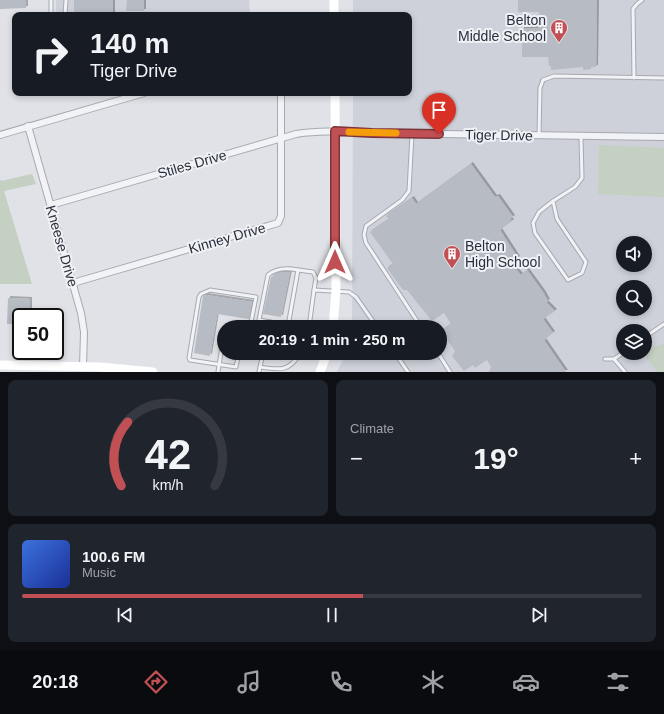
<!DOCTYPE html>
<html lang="en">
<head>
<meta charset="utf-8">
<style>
	:root { --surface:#171b24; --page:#20242c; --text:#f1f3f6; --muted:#9ea1a6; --line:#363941; --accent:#c15054 }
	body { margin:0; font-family:Helvetica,sans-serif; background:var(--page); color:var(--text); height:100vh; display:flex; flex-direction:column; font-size:15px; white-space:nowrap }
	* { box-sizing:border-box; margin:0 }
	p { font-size:13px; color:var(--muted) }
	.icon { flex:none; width:22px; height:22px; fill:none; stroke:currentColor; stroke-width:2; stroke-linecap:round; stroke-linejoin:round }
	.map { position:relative; height:372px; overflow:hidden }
	.details { display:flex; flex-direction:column; gap:8px; padding:8px; background:#0d0f14; flex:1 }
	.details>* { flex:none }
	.guide { position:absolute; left:12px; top:12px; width:400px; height:84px; border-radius:8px; box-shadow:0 2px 6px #0003; background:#171b24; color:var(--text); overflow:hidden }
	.fabs { position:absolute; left:616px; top:236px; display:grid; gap:8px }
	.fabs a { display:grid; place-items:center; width:36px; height:36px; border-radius:50%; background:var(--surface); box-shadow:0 2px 6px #0003; font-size:20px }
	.speed { position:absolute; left:12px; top:308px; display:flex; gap:8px; font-size:20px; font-weight:700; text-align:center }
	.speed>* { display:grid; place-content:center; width:52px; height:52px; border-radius:50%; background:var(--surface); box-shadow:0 2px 6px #0003; line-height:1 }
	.speed .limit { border:2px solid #111; border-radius:6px; background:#fff; color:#111 }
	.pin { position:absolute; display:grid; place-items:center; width:34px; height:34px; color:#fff; margin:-41px -17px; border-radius:50% 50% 50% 0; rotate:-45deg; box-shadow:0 0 4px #0007 }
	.pin .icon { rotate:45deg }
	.me { position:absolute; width:44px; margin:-22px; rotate:0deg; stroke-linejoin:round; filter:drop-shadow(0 0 3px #0008) }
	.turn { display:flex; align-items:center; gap:14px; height:84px; padding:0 12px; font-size:18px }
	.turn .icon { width:52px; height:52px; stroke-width:2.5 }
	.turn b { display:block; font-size:28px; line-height:34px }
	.big { font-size:30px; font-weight:600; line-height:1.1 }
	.details .card { flex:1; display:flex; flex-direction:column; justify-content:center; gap:6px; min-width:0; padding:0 14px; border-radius:8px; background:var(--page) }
	.details .dial { align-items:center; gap:0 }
	.dial svg { height:104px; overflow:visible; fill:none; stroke:var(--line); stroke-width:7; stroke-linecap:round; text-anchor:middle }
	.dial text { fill:var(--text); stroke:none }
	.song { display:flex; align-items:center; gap:12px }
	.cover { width:48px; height:48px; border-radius:6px; background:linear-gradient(135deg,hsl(220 70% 55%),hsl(230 70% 35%)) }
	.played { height:4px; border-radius:2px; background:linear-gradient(90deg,var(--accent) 55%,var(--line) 55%) }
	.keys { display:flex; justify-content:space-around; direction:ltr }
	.heat { display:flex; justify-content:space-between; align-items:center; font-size:22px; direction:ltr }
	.details .tiles { flex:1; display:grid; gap:8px; grid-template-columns:1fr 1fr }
	.card:last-child { grid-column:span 2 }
	.trip { position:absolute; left:217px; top:320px; width:230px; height:40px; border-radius:20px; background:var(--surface); box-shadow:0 2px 6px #0003; font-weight:600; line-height:40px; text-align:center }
	.tabs { display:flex; height:64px; justify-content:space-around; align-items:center; background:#090b0e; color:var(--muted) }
	.tabs .icon { width:28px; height:28px }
	.tabs .active { color:var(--accent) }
	.tabs b { font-size:18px; color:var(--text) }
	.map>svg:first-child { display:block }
</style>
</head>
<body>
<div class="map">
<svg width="664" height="372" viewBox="0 0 664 372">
	<defs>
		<filter id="shadow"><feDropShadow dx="2" dy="-2" stdDeviation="0" flood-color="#0004"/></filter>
	</defs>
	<rect width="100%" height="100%" fill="#e0e2e7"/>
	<!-- built -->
	<g fill="#ced1d9" fill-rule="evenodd">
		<path d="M56 0H249L250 15H56Z"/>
		<path d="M353 0H664V372H337L346 353H440V327H352L353 93H409V15H353ZM623 243H645V265H623ZM623 287H645V309H623ZM623 331H645V353H623Z"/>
	</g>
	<!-- green -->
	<g fill="#c4d0c1">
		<path d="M599 145 664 148V197L598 194Z"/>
		<path d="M32 174 36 184 4 191 32 284H0V179L1 181Z"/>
		<path d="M664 344V372H657L643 353H645V350Z"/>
	</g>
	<!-- building -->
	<g fill="#b7bbc3" filter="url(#shadow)">
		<path d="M0 0H26V8L0 9Z"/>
		<rect x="74" y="0" width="39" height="15"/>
		<path d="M127 0H144V11H126Z"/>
		<path d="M518 0H597L596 67H591V69L583 70V67L551 70V66H549L548 57H522V29L538 28V24H542L543 15H539V12H518Z"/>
		<path d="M471 164 495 197 498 196 513 217 510 219 512 221 500 230 518 258 511 264 521 275 527 270 543 292 548 301 546 302 555 311 543 319 553 333 544 340 566 372H489L491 367 487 360 475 368 473 365 464 371 452 356 455 351 441 331 451 324 444 313 432 321 407 290H403L387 268 393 264 370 232 389 219 386 216 412 198 416 204Z"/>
		<path d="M290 272 281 317 263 314 271 277 279 273Z"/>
		<path d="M206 295 252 302 249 319 217 314 210 356 194 353 203 296Z"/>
		<path d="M8 298 30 299V317H21V324H7Z"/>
	</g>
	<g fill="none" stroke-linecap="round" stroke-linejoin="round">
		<defs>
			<g id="lane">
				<path d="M51 0V15"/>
				<path d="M65 15 66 0"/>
				<path d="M634 78 633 9 637 4 642 0"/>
				<path d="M412 134 409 191 402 200 366 226 364 235 366 243 421 327"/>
				<path d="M539 136 540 88 543 80 554 76 664 78"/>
				<path d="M553 201 557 219 586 262 582 273 568 280 535 233 533 223 539 212 553 201 575 187 582 178 581 137"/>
				<path d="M270 322 259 320 268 275C276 268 288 268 298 270"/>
				<path d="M288 326 298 270 313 272 316 278 314 290"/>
				<path d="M269 327 270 322 293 327"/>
				<path d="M309 327 314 290 349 292 356 297 377 327"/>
				<path d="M645 337 664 324"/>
				<path d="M239 353 236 367 190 360 189 358 199 297 201 294 210 290 256 297 250 327"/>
				<path d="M395 353 408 372"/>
				<path d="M438 353 450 372"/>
				<path d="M605 359H614L625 372"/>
				<path d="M614 359 623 353"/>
				<path d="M260 367C279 370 290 372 300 353"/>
				<path d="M218 372 224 334"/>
				<path d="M259 372 263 353"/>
			</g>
			<g id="street">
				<path d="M28 126 81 313 84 332 83 367"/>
				<path d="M0 135 144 93"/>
				<path d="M51 205 296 134C322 130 346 132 372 133L664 137"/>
				<path d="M73 283 278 223 281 216V93"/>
			</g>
		</defs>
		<!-- lane casing -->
		<use href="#lane" stroke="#a6a9b1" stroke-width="5"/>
		<!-- street casing -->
		<use href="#street" stroke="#a6a9b1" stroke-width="8"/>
		<!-- lane -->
		<use href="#lane" stroke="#f2f3f6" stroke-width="3"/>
		<!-- street -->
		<use href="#street" stroke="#f2f3f6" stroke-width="6"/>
		<!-- secondary -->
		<g stroke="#fff" stroke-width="9">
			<path d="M334 0V15"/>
			<path d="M333 327 336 291 335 93"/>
			<path d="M0 365 100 367 153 372"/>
			<path d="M320 372 327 353"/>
		</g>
	</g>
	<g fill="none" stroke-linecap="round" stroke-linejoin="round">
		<defs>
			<path id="route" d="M335 262V131L372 133 439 134"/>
		</defs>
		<!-- route casing -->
		<use href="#route" stroke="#7d3437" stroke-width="10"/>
		<!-- route -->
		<use href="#route" stroke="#c15054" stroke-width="7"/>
		<!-- slow -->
		<path stroke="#f59e0b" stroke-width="7" d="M349 132 396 133"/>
	</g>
	<!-- icons -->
	<defs>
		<symbol id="building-pin" viewBox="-11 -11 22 30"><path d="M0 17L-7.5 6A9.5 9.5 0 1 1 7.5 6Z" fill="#c15054" stroke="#eff1f5"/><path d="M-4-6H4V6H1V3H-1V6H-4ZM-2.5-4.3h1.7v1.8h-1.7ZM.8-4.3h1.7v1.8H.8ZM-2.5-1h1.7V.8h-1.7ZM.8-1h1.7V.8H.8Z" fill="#fff"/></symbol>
	</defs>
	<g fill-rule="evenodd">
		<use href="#building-pin" x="549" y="18" width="20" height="27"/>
		<use href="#building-pin" x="442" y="244" width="20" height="27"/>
	</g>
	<g text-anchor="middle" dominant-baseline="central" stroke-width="4" stroke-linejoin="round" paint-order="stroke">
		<!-- poi labels -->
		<g font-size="14" fill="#2a2f3d" stroke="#eff1f5" text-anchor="end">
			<text x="546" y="20">Belton<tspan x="546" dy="16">Middle School</tspan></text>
			<text x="465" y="246" text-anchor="start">Belton<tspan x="465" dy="16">High School</tspan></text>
		</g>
		<!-- street labels -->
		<g font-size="14" fill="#2a2f3d" stroke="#eff1f5">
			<text transform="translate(499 135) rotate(1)">Tiger Drive</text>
			<text transform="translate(192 164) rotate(-16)">Stiles Drive</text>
			<text transform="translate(227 238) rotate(-16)">Kinney Drive</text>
			<text transform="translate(62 246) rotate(74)">Kneese Drive</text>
		</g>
	</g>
</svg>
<div class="fabs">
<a><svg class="icon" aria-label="sound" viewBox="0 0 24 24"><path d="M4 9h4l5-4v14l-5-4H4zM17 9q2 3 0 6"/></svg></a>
<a><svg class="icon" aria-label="search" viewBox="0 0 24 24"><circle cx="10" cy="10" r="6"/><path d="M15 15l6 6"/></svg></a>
<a><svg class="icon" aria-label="layers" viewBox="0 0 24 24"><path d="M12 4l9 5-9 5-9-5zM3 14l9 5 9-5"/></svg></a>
</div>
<div class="speed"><div class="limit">50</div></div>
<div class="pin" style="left:439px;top:134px;background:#d93025"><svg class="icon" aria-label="arrive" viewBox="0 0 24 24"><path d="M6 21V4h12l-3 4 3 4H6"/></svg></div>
<svg class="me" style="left:335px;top:262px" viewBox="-20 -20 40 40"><path d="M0-17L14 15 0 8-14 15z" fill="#c15054" stroke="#fff" stroke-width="4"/></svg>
<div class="trip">20:19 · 1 min · 250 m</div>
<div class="guide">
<div class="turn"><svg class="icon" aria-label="right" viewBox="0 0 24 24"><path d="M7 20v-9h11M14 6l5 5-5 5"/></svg><div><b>140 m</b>Tiger Drive</div></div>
</div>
</div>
<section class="details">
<div class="tiles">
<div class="card dial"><svg viewBox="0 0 100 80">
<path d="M14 69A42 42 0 1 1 86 69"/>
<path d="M14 69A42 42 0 0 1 19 20" stroke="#c15054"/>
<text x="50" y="56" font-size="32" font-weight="700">42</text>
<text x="50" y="72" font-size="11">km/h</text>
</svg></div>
<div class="card"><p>Climate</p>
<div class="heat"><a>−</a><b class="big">19°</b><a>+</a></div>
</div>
<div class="card">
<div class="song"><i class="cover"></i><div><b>100.6 FM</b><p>Music</p></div></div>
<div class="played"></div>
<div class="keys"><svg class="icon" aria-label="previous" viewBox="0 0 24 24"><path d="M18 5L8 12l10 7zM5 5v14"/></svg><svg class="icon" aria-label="pause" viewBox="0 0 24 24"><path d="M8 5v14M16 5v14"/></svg><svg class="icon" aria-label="next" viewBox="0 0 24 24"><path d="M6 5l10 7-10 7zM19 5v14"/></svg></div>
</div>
</div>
</section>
<nav class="tabs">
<b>20:18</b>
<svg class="icon active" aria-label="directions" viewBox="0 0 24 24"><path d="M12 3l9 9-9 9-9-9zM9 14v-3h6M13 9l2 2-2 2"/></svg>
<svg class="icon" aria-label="music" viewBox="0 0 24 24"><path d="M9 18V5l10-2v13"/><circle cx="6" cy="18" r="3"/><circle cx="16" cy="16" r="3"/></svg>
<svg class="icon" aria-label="phone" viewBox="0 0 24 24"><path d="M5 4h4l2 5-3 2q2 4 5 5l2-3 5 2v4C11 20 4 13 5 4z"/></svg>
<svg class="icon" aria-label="climate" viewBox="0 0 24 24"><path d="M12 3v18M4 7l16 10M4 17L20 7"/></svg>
<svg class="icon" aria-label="car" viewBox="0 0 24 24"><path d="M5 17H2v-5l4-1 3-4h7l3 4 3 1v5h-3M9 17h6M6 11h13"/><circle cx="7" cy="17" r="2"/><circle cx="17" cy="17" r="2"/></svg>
<svg class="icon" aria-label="filters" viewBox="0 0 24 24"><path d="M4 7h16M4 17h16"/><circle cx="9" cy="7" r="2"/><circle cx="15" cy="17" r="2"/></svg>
</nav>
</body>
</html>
